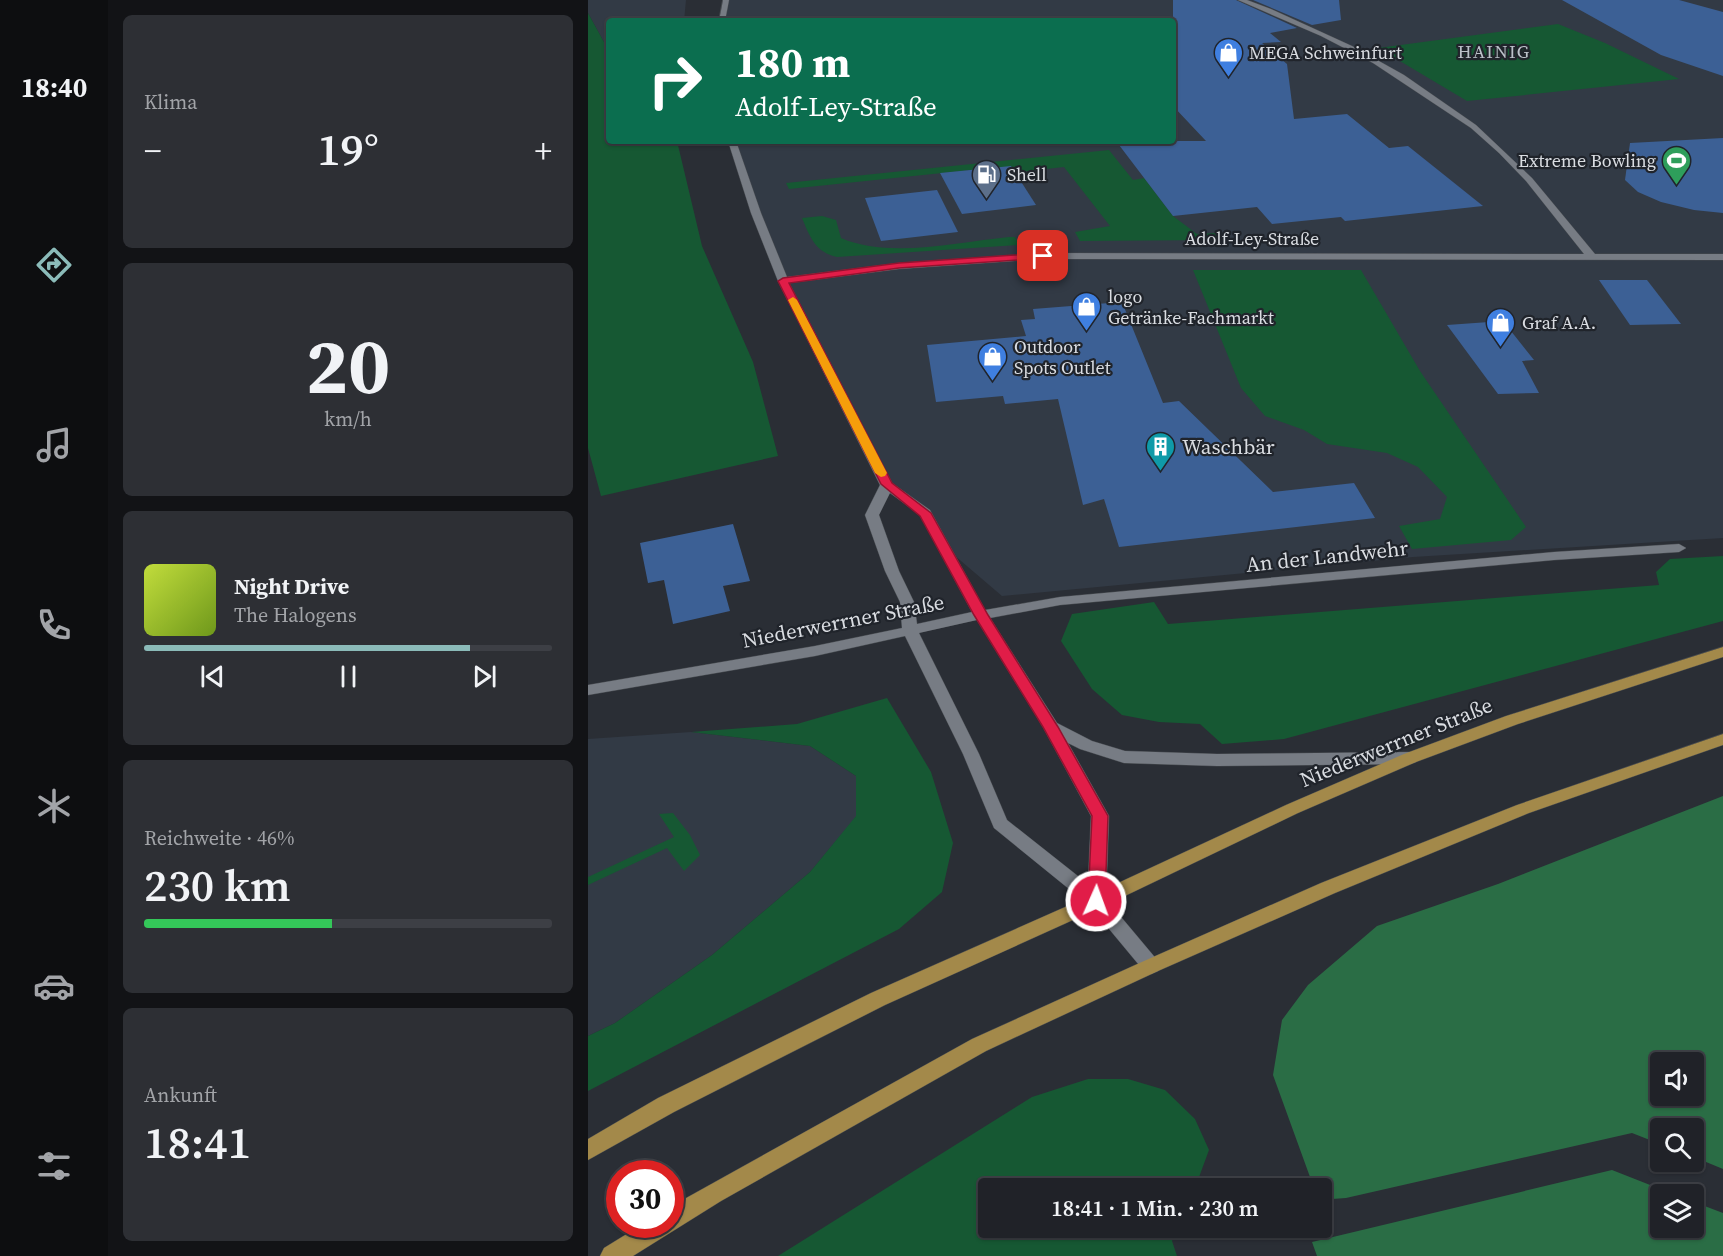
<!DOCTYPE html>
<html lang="de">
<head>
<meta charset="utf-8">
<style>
	:root { --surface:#202228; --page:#2d2f34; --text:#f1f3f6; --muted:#a2a4a8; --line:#3d3f45; --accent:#8bbbb9 }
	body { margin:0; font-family:"Source Serif 4",serif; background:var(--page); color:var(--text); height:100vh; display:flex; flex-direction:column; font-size:22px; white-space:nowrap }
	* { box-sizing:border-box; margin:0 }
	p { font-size:20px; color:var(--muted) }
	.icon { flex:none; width:33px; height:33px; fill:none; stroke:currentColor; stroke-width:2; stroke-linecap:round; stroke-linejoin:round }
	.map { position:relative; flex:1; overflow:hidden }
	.panel { display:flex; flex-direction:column; gap:15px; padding:15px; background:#121316; width:480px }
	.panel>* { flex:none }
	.banner { position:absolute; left:18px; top:18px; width:570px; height:126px; border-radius:6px; box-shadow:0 2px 4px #0004,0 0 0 2px var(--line); background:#0b6e4f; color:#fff; overflow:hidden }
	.buttons { position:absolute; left:1062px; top:1052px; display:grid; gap:12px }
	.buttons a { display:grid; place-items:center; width:54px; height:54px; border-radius:6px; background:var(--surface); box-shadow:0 2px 4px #0004,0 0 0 2px var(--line); font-size:30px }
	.speed { position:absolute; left:18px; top:1160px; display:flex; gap:12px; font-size:30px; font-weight:700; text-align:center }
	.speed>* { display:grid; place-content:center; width:78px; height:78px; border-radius:50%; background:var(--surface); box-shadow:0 2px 4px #0004,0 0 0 2px var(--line); line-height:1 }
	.speed .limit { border:9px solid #d22; background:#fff; color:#111 }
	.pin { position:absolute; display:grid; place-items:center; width:51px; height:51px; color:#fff; margin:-26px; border-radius:12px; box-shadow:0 3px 9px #0006 }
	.me { position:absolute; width:66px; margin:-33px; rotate:2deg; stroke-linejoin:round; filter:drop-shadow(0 0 4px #0008) }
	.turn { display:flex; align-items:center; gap:21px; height:126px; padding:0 30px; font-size:27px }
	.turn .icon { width:78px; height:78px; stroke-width:2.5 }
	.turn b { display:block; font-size:42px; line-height:51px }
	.big { font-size:45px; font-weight:600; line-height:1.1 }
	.panel .card { flex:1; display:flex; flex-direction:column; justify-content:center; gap:9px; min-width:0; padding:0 21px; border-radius:9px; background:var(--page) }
	.panel .dial { align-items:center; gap:0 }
	.dial b { font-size:78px; line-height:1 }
	.song { display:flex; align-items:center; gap:18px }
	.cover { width:72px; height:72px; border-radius:9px; background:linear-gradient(135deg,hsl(70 70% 55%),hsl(80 70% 35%)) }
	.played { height:6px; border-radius:3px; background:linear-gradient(90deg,var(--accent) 80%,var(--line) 80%) }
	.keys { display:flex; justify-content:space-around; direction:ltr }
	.heat { display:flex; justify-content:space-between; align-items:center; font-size:33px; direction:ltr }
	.charge { height:9px; border-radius:4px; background:linear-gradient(90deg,#34c759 46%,var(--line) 0) }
	.trip { position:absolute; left:390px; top:1178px; width:354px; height:60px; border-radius:6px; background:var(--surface); box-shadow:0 2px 4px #0004,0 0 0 2px var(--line); font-weight:600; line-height:60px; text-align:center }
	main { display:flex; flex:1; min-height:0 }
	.dock { display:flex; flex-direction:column; width:108px; justify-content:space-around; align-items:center; background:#0d0e10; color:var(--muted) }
	.dock .icon { width:42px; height:42px }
	.dock .current { color:var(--accent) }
	.dock b { font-size:27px; color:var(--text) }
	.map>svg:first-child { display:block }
</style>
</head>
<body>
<main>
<nav class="dock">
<b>18:40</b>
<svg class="icon current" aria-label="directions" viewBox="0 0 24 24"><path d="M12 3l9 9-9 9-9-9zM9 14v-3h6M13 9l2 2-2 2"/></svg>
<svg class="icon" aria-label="music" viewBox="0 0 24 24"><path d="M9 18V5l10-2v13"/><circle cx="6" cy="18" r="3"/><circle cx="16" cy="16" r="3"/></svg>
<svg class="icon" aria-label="phone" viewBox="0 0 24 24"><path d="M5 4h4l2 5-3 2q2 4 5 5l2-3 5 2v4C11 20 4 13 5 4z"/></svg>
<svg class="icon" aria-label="climate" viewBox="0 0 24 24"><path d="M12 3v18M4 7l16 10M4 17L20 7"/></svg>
<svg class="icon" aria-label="car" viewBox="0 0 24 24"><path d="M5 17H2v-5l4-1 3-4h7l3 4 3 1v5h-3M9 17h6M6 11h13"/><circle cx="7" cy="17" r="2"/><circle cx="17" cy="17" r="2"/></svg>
<svg class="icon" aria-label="filters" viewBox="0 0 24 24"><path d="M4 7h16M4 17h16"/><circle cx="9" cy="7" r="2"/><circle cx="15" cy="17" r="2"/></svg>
</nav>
<section class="panel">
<div class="card"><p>Klima</p>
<div class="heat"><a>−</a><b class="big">19°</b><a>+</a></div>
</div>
<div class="card dial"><b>20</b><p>km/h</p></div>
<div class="card">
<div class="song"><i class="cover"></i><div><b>Night Drive</b><p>The Halogens</p></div></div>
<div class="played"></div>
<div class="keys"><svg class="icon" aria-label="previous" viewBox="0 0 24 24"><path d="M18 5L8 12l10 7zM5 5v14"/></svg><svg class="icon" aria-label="pause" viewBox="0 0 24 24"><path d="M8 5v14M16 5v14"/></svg><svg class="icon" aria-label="next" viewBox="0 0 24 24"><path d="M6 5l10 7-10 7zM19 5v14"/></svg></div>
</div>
<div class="card"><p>Reichweite · 46%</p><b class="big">230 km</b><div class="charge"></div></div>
<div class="card"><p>Ankunft</p><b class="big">18:41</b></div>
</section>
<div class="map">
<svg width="1135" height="1256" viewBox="0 0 1135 1256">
	<rect width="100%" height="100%" fill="#2a2e35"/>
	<!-- built -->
	<g fill="#323a45">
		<path d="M0 0H98L96 21H21V45L16 42 0 13Z"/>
		<path d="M139 0H1135V538L825 557 414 596 366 555 341 513 302 483 197 280 146 141H585V21H135Z"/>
		<path d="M103 732 222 746 268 776 269 816 222 872 124 955 27 1023 0 1036V739Z"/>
	</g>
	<!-- green -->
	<g fill="#165833">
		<path d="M0 13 16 42 21 45V141H89L114 246 165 362 190 456 13 496 0 448Z"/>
		<path d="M970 24 1017 43 1091 79 879 101 790 48Z"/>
		<path d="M521 150 545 180 556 178 585 216 609 234 628 233 630 240 492 241 487 232 522 226 476 167 386 177 383 170 201 189 198 183Z"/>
		<path d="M234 216 248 220 253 238C301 259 370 242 421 237H427L431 245 249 257C227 252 222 237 214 218Z"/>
		<path d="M605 270H773L832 371 938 527 923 540 824 549 811 526 852 519 859 497 830 467 799 453 739 444 716 430 677 416 653 388Z"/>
		<path d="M1135 556V621L696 739 634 744 612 724 571 722 534 715 504 689 473 641 484 614 566 602 580 624 1071 585 1068 572 1082 559Z"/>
		<path d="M299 698 343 772 365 843 354 892 311 929 0 1091V1036L27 1023 124 955 222 872 268 816V776L222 746 103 732 209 724Z"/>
		<path d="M85 813 102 835 112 855 96 871 79 848 0 885V877L86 837 71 814Z"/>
		<path d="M500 1079H540L577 1090 607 1119 621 1150 607 1188H400V1227H590L584 1241 589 1256H190L444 1097Z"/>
	</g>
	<!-- forest -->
	<g fill="#2a6d45" fill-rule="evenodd">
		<path d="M1135 796V1169L1106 1157V1128H1072V1144L1044 1133 758 1198 744 1199 734 1194V1188H726L685 1075 694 1020 720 985 789 926 910 884ZM1072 1062H1106V1095H1072Z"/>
		<path d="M1024 1170 1085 1194H1072V1227H1106V1202L1135 1213V1256H729L724 1242Z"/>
	</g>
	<!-- building -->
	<g fill="#3c6095">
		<path d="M585 0H648L709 28 682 33 693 42 674 43 699 64 706 119 759 114 801 148 820 146 895 206 757 221 753 217 684 224 669 207 585 216 528 141H618L585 106Z"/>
		<path d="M665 0H751L753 20 724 25Z"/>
		<path d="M974 0H1091L1135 12V76L1073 55Z"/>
		<path d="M1135 138V213L1106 210 1073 202 1050 192 1037 180 1042 143Z"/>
		<path d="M423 166 448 205 374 214 352 173Z"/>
		<path d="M349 190 370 232 293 241 277 198Z"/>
		<path d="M1011 280H1059L1093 324 1042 325Z"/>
		<path d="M534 302 575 403 591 401 685 492 766 483 787 518 531 547 516 499 495 505 470 399 417 404 415 396 348 402 339 345 438 336 433 320 447 319 445 309Z"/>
		<path d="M915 321 946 360 934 361 951 393 910 394 859 325Z"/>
		<path d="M145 524 162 581 135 586 142 611 85 624 76 580 60 583 52 543Z"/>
	</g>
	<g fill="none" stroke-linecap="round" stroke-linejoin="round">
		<defs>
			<g id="minor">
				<path d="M135 0H141L137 21H131Z"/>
				<path d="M650 0H659L683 9 764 46 816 75 888 125 944 178 1007 254H1135V260L455 259 311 269 201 283 304 483 342 510 397 610 472 597 966 552 1091 544 1098 548 1091 552 966 560 472 605 402 618 469 723 504 741 537 751 629 754 822 752 828 754 830 758 828 762 822 764 629 766 536 763 492 749 480 743 521 816 518 899 570 961 573 966 570 971 563 974 556 971 502 906 406 828 375 754 317 636 227 656 0 695V685L227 646 314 628 312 602 297 571 277 515 292 485 190 281 163 213 140 141H148L173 213 199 277 311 263 455 253 996 254 938 181 911 153 883 128 785 63 733 36ZM302 493 332 515 384 612 329 624 326 602 311 571 291 515ZM389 620 455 727 503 816 500 884 419 820 391 754 331 633Z"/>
			</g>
			<g id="primary">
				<path d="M1135 647V657L930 724 828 762 710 813 516 906 297 1005 86 1112 0 1160V1139L70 1098 283 993 502 896 698 805 816 754 918 716Z"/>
				<path d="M1135 734V745L941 813 747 893 570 971 398 1051 133 1201 45 1256H12L16 1248 55 1224H82V1207L384 1039 556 961 733 883 929 805Z"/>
			</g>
		</defs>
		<!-- minor casing -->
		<use href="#minor" stroke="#464a4f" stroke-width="1"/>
		<!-- primary casing -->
		<use href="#primary" stroke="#464a4f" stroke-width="1"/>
		<!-- minor -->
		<use href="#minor" fill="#777c84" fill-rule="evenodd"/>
		<!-- primary -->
		<use href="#primary" fill="#a3894a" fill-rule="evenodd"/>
	</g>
	<!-- route -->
	<path fill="#e11d48" stroke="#92132f" stroke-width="1.5" d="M455 253 458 254V258L311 268 201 283 304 483 343 513 400 615 470 727 520 816 517 901 515 906 508 908 502 906 500 901 504 816 455 727 386 615 332 516 293 484 190 281 195 278 311 263Z"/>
	<!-- slow -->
	<path fill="#f59e0b" d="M205 297 209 300 299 473 297 476 293 477 287 473 200 300Z"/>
	<!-- icons -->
	<defs>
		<symbol id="shop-pin" viewBox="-11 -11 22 30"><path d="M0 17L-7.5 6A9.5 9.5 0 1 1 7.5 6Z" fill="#3f7fe0" stroke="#20242b"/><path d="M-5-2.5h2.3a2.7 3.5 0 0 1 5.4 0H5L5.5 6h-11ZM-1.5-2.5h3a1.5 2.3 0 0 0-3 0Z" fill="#fff"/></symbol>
		<symbol id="stadium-pin" viewBox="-11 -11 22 30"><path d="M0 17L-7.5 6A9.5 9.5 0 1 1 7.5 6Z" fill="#2e9e5b" stroke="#20242b"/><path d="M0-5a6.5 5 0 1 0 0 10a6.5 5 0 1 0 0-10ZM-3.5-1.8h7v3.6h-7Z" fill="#fff"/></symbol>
		<symbol id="fuel-pin" viewBox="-11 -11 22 30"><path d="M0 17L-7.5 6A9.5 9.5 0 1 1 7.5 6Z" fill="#5c6f8a" stroke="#20242b"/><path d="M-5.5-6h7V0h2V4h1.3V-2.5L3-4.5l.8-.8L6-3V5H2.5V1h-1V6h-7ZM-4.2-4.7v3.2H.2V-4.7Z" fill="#fff"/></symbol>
		<symbol id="building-pin" viewBox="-11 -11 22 30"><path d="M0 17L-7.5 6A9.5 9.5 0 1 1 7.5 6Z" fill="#0f9aa8" stroke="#20242b"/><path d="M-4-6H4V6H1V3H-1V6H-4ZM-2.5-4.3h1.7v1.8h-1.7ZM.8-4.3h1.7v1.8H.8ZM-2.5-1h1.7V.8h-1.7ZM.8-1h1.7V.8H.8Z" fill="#fff"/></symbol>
	</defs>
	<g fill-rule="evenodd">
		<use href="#shop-pin" x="624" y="36" width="33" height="45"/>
		<use href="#stadium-pin" x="1072" y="144" width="33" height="45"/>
		<use href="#fuel-pin" x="382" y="158" width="33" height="45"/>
		<use href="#shop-pin" x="482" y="290" width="33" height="45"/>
		<use href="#shop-pin" x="896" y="306" width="33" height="45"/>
		<use href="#shop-pin" x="388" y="340" width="33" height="45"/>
		<use href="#building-pin" x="556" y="430" width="33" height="45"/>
	</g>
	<g text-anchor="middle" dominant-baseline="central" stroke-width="4.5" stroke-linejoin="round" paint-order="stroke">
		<!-- far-neighbourhood labels -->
		<g font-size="18" letter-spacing="1.5" fill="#bbc1c9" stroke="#20242b">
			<text x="906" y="51">HAINIG</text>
		</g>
		<!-- far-poi labels -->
		<g font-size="18" fill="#dadde2" stroke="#20242b" text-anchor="start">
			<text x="661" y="52">MEGA Schweinfurt</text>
			<text x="1068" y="160" text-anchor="end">Extreme Bowling</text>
			<text x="419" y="174">Shell</text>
			<text x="520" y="296">logo<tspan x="520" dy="21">Getränke-Fachmarkt</tspan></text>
			<text x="934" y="322">Graf A.A.</text>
			<text x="426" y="346">Outdoor<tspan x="426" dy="21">Spots Outlet</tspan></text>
		</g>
		<!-- far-street labels -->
		<g font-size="18" fill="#dadde2" stroke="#20242b">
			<text x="664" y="238">Adolf-Ley-Straße</text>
		</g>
		<!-- poi labels -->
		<g font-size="21" fill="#dadde2" stroke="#20242b" text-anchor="start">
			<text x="594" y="446">Waschbär</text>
		</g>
		<!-- street labels -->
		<g font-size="21" fill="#dadde2" stroke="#20242b">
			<text transform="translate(739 556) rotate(-6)">An der Landwehr</text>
			<text transform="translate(255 621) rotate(-11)">Niederwerrner Straße</text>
			<text transform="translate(808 742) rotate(-22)">Niederwerrner Straße</text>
		</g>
	</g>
</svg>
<div class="buttons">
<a><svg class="icon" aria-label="sound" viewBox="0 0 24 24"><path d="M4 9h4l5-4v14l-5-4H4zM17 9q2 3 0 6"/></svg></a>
<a><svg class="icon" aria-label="search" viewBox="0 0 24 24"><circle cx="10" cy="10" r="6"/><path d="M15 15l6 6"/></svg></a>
<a><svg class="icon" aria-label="layers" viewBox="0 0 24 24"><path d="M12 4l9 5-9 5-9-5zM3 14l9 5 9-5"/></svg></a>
</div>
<div class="speed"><div class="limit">30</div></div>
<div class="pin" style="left:455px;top:256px;background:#d93025"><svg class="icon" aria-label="arrive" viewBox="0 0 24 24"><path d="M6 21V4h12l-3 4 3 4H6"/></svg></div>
<svg class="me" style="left:508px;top:901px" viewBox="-20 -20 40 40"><circle r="17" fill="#e11d48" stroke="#fff" stroke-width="3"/><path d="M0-11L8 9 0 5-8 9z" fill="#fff"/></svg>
<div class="trip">18:41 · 1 Min. · 230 m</div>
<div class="banner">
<div class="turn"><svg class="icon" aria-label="right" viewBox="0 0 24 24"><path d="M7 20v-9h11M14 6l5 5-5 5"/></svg><div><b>180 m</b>Adolf-Ley-Straße</div></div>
</div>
</div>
</main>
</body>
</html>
